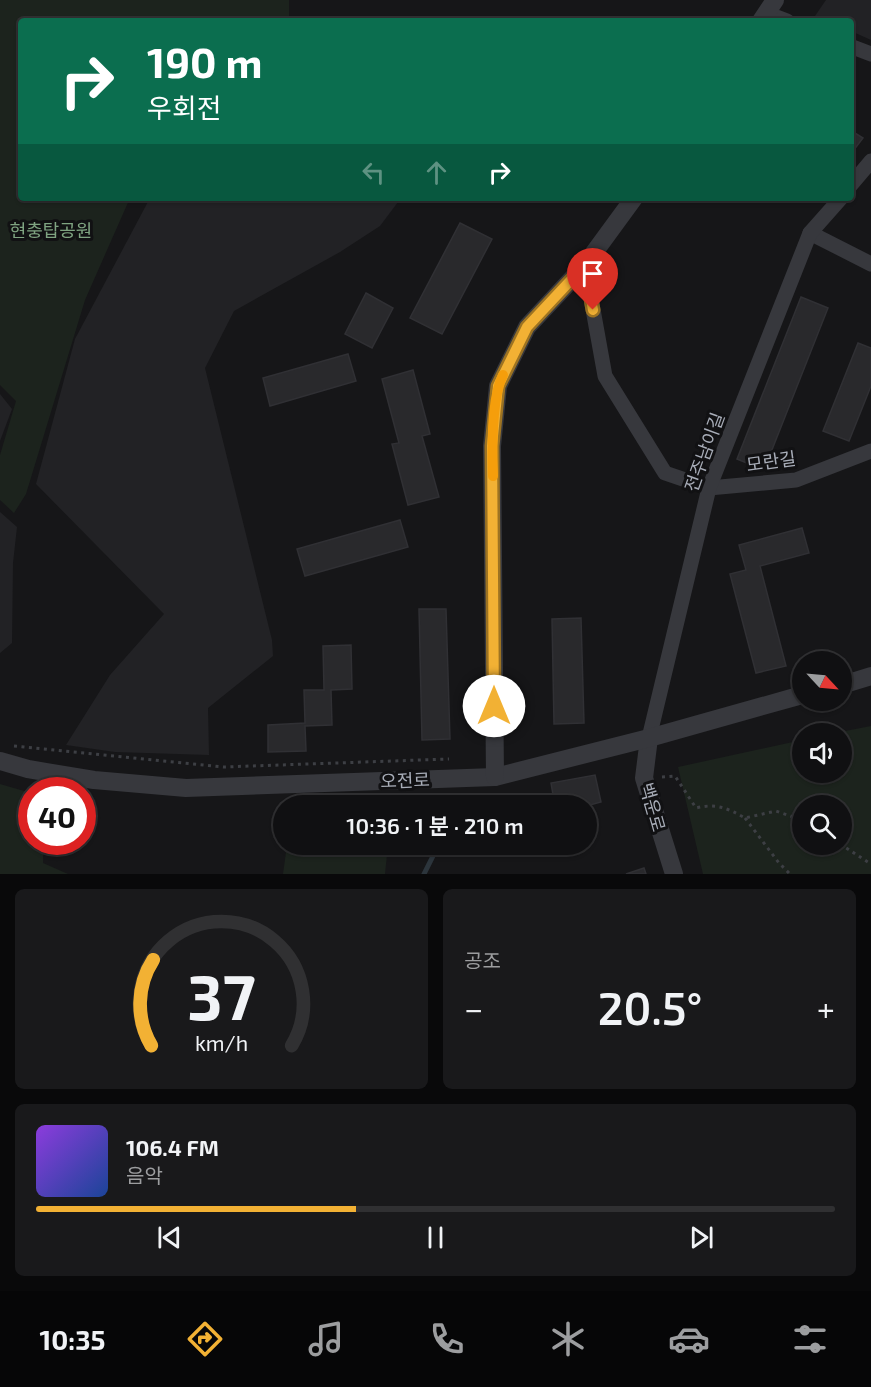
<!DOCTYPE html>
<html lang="ko">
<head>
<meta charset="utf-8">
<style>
	:root { --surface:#101012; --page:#19191b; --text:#f1f3f6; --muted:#9c9d9f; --line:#303032; --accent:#f2b134 }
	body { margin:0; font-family:"Exo 2","Noto Sans KR",sans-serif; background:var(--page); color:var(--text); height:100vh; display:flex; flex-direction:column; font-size:22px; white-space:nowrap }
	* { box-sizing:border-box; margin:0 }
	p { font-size:20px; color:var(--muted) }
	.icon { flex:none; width:33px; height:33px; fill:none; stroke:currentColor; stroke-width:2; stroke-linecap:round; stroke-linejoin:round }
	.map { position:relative; height:874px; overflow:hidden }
	.panel { display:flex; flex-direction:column; gap:15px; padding:15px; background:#09090a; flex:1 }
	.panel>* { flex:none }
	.top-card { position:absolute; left:18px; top:18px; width:836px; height:183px; border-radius:6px; box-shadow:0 2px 4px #0004,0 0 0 2px var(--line); background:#0b6e4f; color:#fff; overflow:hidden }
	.needle { width:39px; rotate:116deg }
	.tools { position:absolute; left:792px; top:651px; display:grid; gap:12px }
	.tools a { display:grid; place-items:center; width:60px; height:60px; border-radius:50%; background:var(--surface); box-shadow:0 2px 4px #0004,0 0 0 2px var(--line); font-size:30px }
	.speed { position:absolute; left:18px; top:777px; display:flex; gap:12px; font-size:30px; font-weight:700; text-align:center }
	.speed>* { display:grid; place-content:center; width:78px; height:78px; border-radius:50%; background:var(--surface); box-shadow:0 2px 4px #0004,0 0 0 2px var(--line); line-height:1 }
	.speed .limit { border:9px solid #d22; background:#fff; color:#111 }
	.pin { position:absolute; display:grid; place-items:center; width:51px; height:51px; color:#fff; margin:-62px -26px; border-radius:50% 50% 50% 0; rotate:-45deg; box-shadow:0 0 6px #0007 }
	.pin .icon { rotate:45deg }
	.me { position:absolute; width:66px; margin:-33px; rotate:0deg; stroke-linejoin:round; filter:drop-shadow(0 0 4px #0008) }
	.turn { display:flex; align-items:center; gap:21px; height:126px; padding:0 30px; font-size:27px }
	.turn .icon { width:78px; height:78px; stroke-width:2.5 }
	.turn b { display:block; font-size:42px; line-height:51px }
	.lanes { display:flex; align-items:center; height:57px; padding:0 30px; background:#0003; justify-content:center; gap:30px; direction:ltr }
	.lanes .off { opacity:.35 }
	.big { font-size:45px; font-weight:600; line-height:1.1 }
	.panel .card { flex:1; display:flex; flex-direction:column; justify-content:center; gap:9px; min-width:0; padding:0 21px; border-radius:9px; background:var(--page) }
	.panel .dial { align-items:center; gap:0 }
	.dial svg { height:156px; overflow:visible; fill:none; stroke:var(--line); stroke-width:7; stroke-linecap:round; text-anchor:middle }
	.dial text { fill:var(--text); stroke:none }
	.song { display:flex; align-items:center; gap:18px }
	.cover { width:72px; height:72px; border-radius:9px; background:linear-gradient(135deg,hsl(270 70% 55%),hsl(220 70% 35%)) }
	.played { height:6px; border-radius:3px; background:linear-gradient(90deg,var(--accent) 40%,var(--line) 40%) }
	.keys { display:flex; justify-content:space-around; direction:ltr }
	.heat { display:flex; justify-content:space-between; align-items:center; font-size:33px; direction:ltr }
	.panel .tiles { flex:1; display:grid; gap:15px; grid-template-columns:1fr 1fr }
	.card:last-child { grid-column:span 2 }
	.trip { position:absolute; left:273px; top:795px; width:324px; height:60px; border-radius:30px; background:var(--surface); box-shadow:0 2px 4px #0004,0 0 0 2px var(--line); font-weight:600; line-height:60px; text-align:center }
	.dock { display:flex; height:96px; justify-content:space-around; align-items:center; background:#060607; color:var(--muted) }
	.dock .icon { width:42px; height:42px }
	.dock .current { color:var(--accent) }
	.dock b { font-size:27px; color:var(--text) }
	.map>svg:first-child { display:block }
</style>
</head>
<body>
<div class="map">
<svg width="871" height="874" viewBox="0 0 871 874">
	<rect width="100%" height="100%" fill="#161618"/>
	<!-- built -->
	<g fill="#222225">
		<path d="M826 0H871V40L851 31 850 21H826L815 16Z"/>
		<path d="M150 198H401L380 226 340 252 234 311 205 368 272 640 273 656 208 708 209 755 115 752 66 745 110 675 164 614 36 484 75 339Z"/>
		<path d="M0 394 12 409 0 441Z"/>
		<path d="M0 512 17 527 13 563 12 643 0 653Z"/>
	</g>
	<!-- green -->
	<g fill="#1c231d" fill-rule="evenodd">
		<path d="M0 0H289V21H21V198H130L85 300 26 494 14 513 0 500V455L16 401 0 385Z"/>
		<path d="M871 726V874H703L678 767 802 740V772H842V734L835 733ZM802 806H842V844H802Z"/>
		<path d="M0 784 31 793 32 842H43V863L68 874H0Z"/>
		<path d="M287 845H388L385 874H283Z"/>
	</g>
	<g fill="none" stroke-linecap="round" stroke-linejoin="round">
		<!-- stream -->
		<g stroke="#2c353c" stroke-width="5">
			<path d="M459 806V805"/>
			<path d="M424 874 439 844"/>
		</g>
	</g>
	<!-- building -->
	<g fill="#29292c" stroke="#303034" stroke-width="1.5">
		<path d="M850 130 863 138 850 155Z"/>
		<path d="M460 223 492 239 442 334 410 318Z"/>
		<path d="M366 293 393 308 372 348 345 334Z"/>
		<path d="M801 297 828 308 764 470 737 459Z"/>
		<path d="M858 343 871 348V386L849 441 823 431Z"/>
		<path d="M348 354 356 381 270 406 263 378Z"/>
		<path d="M413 370 430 434 422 436 439 497 408 505 392 444 399 443 382 379Z"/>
		<path d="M400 520 408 547 305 576 297 549Z"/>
		<path d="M802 528 809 553 760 566 786 666 756 673 730 574 746 570 739 545Z"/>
		<path d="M419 609H446L450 739 422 740Z"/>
		<path d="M581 618 584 723 554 724 552 619Z"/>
		<path d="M351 645 352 689 331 690 332 725 305 726 306 751 268 752V725L305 723 304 690H324L323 646Z"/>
		<path d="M595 775 601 802 586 806H555L551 783Z"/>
		<path d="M644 868 646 874H626Z"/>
	</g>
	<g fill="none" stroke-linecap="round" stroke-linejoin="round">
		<!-- path -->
		<g stroke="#3d3f44" stroke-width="3" stroke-dasharray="3 4.5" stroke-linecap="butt">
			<path d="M14 746 223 767 449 759"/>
			<path d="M662 777 675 776 696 808C716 803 727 808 745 818L776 811 799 819 802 818"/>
			<path d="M745 818 779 863 790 874"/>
			<path d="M840 844 871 864"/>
		</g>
		<!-- minor -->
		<g stroke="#37383d" stroke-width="15">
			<path d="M766 13 787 21"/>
			<path d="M850 46 871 54"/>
			<path d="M850 186 871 161"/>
			<path d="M810 233 871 264"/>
			<path d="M585 265 605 376 665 473 709 488 796 480 871 451"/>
			<path d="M649 738 709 488 810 233 841 198"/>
		</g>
		<!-- tertiary -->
		<g stroke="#37383d" stroke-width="18">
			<path d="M761 21 775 0"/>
			<path d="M842 685 871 676"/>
			<path d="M649 738 644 778 674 874"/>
			<path d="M0 761 28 769 94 780 186 788 495 777 649 738 802 695"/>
			<path d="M495 777 492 446 498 386 527 327 585 265 634 198"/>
		</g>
	</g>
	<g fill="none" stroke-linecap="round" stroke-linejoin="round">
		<defs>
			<path id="route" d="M494 706 492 446 498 386 527 327 585 265 593 310"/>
		</defs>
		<!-- route casing -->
		<use href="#route" stroke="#9d7322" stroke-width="15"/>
		<!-- route -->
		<use href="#route" stroke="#f2b134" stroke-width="10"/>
		<!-- slow -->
		<path stroke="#f59e0b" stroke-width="10" d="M493 476C492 449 491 399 503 375"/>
	</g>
	<g text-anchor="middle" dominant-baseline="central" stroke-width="6" stroke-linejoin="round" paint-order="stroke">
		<!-- park labels -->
		<g font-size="18" fill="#7fa381" stroke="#111113">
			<text x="51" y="230">현충탑공원</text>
		</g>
		<!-- street labels -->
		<g font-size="18" fill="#a8adb8" stroke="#111113">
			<text transform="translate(704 452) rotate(-70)">전주남이길</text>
			<text transform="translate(771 461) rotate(-8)">모란길</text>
			<text transform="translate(405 780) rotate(-2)">오전로</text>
			<text transform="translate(653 807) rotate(74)">백운로</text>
		</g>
	</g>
</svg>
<div class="tools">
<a><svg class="needle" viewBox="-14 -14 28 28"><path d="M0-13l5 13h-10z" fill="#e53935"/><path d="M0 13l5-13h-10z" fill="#9c9d9f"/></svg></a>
<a><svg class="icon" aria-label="sound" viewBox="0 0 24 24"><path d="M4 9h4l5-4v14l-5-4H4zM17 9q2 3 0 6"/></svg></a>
<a><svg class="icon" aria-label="search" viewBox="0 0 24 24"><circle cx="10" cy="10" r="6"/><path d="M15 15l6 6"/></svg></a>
</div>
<div class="speed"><div class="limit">40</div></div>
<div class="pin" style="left:593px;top:310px;background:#d93025"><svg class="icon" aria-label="arrive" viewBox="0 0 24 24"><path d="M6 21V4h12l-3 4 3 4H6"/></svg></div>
<svg class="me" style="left:494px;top:706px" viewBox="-20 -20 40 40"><circle r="19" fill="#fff"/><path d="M0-13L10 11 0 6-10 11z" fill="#f2b134"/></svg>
<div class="trip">10:36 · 1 분 · 210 m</div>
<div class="top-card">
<div class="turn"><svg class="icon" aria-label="right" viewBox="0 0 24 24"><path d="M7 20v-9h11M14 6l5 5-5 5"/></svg><div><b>190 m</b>우회전</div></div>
<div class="lanes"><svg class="icon off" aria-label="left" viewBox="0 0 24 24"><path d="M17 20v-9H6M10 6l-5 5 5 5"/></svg><svg class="icon off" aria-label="ahead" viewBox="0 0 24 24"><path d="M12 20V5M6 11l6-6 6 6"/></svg><svg class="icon" aria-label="right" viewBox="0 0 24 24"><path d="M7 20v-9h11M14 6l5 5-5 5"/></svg></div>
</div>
</div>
<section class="panel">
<div class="tiles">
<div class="card dial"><svg viewBox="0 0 100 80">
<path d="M14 69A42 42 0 1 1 86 69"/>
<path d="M14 69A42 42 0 0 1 15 25" stroke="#f2b134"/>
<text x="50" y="56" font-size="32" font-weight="700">37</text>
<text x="50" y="72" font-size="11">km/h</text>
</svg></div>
<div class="card"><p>공조</p>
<div class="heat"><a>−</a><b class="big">20.5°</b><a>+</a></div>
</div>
<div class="card">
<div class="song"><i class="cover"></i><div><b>106.4 FM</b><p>음악</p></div></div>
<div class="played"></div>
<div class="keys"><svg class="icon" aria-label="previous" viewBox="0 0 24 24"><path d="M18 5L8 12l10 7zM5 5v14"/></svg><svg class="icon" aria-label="pause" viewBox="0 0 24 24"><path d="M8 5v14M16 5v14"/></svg><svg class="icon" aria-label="next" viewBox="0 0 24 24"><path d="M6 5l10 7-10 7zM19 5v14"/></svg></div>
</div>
</div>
</section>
<nav class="dock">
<b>10:35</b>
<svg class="icon current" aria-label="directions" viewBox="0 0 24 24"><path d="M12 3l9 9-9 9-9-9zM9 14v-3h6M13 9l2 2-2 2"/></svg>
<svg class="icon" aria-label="music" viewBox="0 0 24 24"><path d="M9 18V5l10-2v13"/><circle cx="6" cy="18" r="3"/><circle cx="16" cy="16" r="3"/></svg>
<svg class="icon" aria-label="phone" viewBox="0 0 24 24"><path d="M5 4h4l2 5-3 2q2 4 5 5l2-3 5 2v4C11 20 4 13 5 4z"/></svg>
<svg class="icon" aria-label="climate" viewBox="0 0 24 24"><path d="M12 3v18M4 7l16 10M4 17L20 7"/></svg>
<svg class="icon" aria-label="car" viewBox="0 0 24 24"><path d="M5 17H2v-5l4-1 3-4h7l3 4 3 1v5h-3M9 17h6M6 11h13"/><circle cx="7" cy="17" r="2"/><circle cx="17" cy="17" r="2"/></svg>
<svg class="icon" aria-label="filters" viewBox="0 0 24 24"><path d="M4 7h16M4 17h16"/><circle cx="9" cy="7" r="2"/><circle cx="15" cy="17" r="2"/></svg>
</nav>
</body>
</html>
